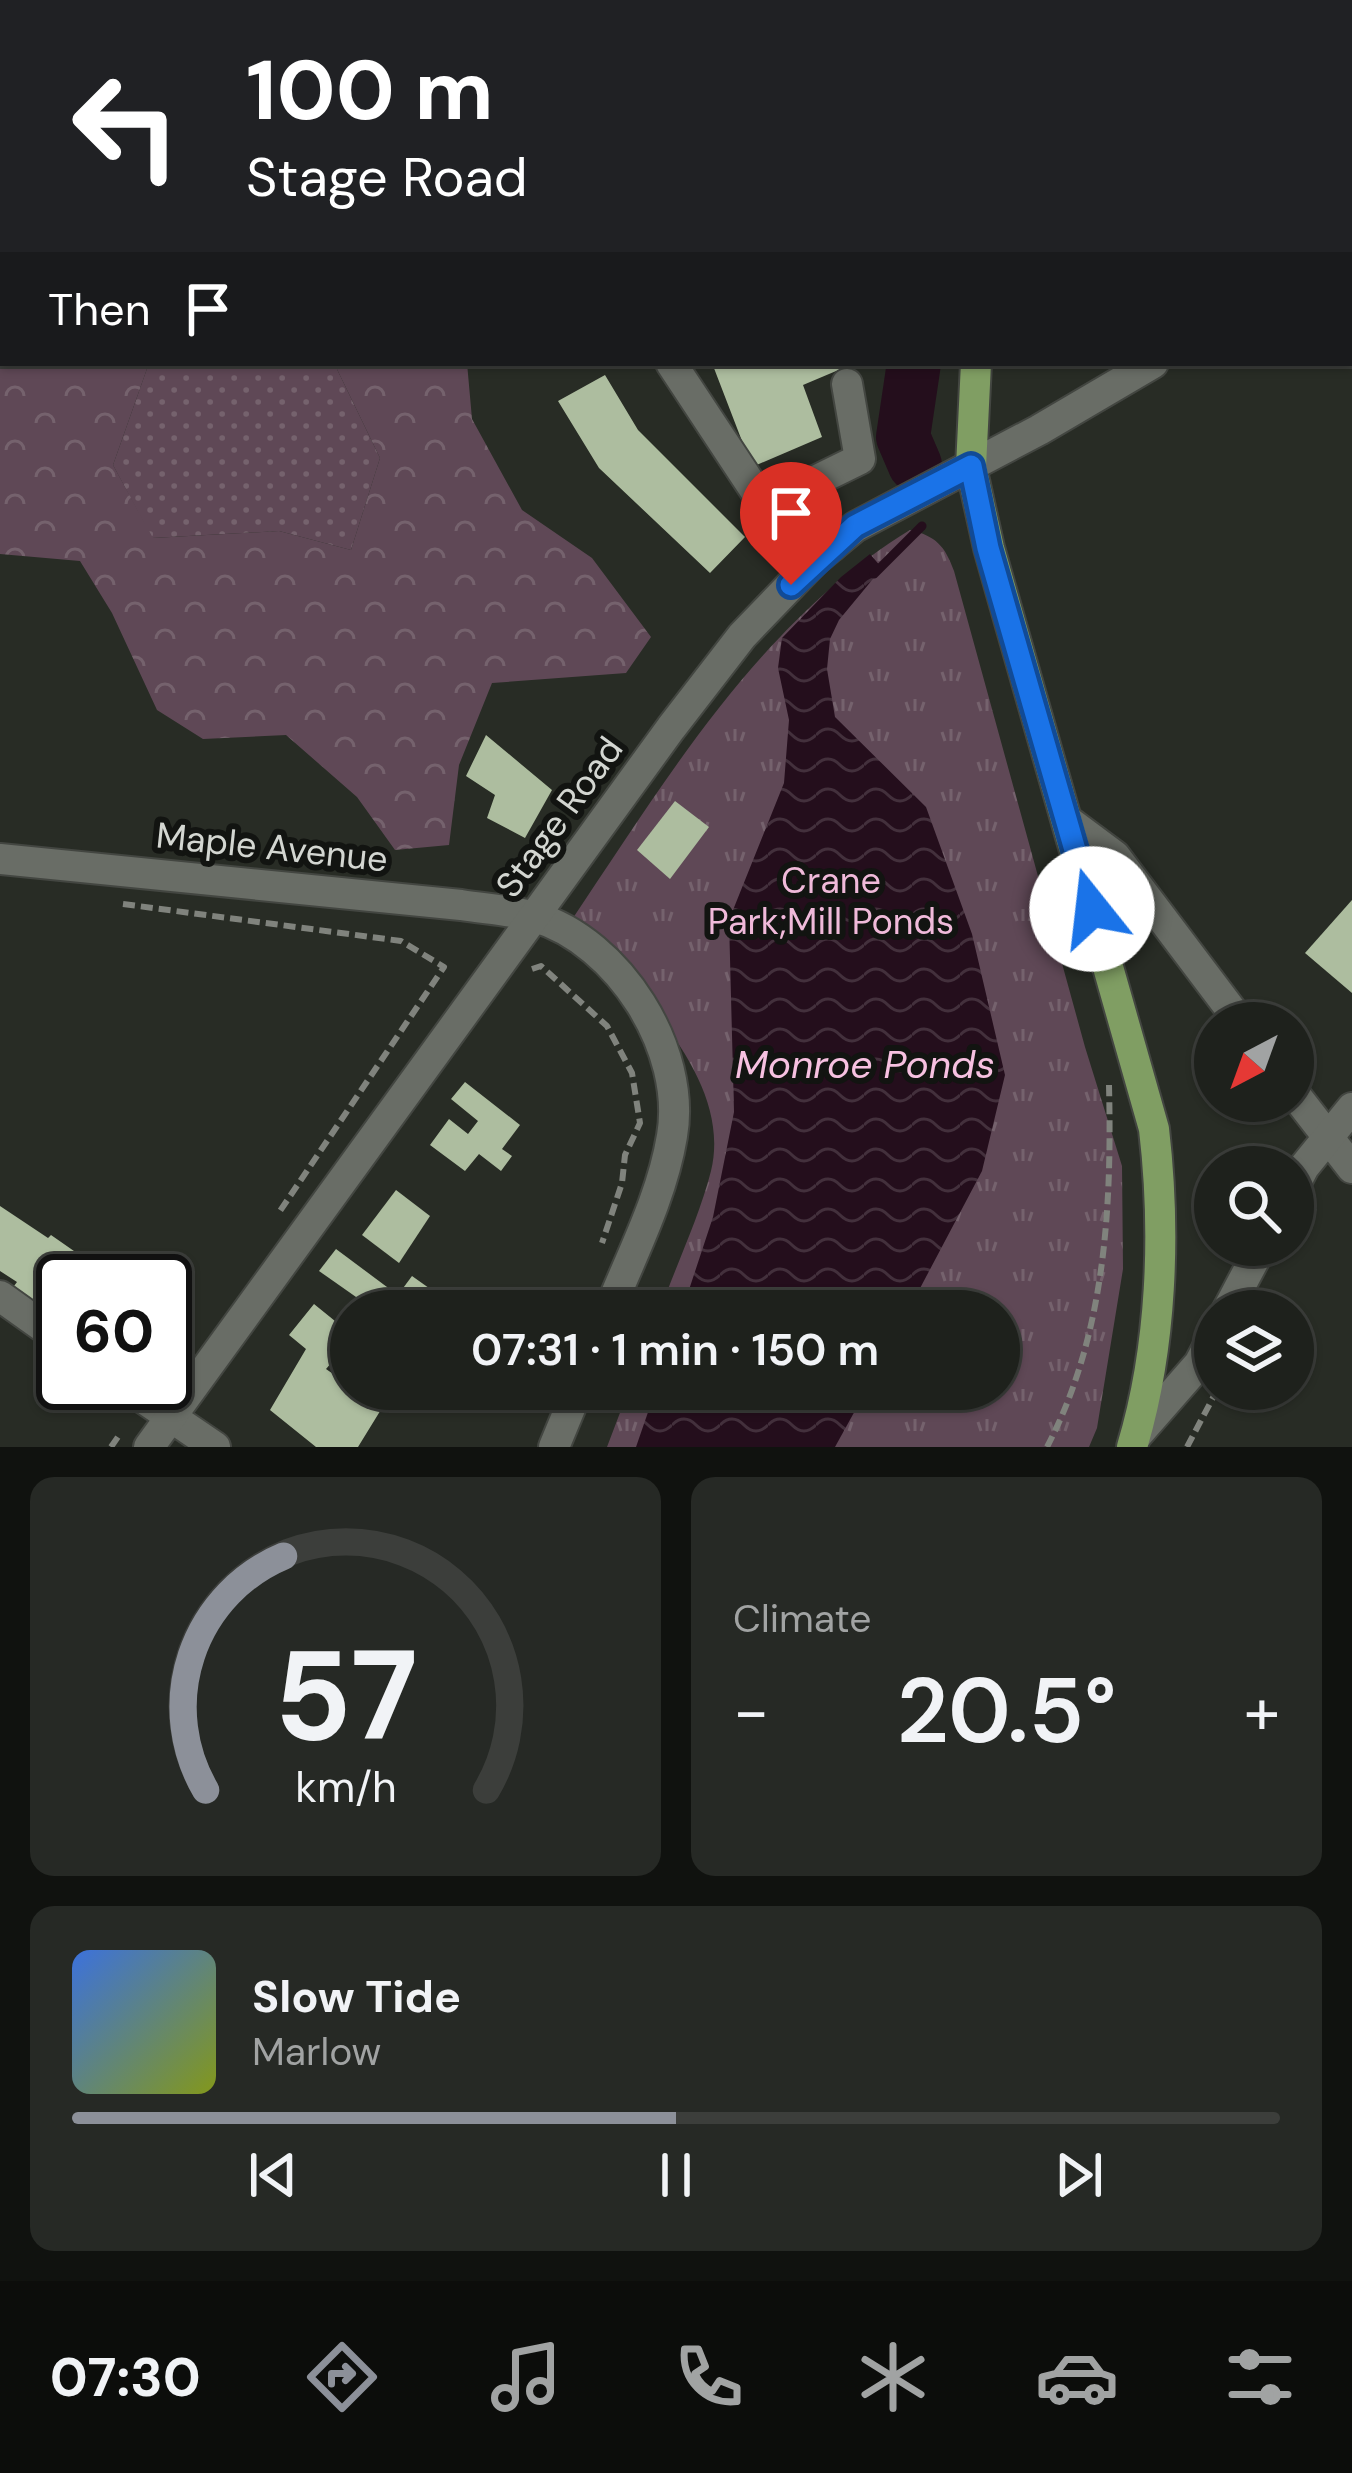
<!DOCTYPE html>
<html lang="en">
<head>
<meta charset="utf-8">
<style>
	:root { --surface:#1e211c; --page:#262925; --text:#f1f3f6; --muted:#a1a3a3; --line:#3c3e3b; --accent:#8c9099 }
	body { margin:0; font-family:"DM Sans",sans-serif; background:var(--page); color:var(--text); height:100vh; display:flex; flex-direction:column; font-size:45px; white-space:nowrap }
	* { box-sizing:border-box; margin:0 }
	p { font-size:39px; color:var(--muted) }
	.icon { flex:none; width:66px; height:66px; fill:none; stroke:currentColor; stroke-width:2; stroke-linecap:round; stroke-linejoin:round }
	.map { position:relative; height:1447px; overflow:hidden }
	.side { display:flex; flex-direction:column; gap:30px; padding:30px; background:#10120f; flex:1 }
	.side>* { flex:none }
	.hud { position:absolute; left:0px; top:0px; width:1353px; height:366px; box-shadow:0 3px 9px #0004,0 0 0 3px var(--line); background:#202124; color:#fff; overflow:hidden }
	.needle { width:78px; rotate:221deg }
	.controls { position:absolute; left:1194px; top:1002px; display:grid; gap:24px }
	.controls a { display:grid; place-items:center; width:120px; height:120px; border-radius:50%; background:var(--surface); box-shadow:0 3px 9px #0004,0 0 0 3px var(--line); font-size:60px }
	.speed { position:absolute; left:36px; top:1254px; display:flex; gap:24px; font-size:60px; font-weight:700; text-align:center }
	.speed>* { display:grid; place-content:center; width:156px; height:156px; border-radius:50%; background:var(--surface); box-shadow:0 3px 9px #0004,0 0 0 3px var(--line); line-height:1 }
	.speed .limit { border:6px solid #111; border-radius:18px; background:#fff; color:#111 }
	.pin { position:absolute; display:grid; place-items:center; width:102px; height:102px; color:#fff; margin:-123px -51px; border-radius:50% 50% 50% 0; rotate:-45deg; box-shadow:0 0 12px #0007 }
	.pin .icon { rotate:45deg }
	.me { position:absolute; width:132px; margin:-66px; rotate:344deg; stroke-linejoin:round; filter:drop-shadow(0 0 9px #0008) }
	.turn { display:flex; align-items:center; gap:42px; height:252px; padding:0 48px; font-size:54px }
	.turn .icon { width:156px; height:156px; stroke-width:2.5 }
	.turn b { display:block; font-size:84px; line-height:102px }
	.then { display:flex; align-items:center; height:114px; padding:0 48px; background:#0003; gap:24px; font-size:45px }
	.big { font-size:90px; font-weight:600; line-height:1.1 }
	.side .card { flex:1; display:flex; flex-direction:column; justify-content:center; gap:18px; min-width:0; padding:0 42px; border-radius:24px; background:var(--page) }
	.side .dial { align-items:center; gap:0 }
	.dial svg { height:312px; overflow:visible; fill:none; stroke:var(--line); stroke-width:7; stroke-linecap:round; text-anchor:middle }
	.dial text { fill:var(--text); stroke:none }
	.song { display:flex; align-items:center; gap:36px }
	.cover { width:144px; height:144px; border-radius:18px; background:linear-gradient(135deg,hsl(220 70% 55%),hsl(70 70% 35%)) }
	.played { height:12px; border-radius:6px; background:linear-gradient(90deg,var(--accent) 50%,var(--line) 50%) }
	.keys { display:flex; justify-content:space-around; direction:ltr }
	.heat { display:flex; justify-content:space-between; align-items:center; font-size:66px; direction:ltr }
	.side .tiles { flex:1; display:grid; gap:30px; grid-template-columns:1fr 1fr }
	.card:last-child { grid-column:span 2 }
	.trip { position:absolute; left:330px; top:1290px; width:690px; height:120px; border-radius:60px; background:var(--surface); box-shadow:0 3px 9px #0004,0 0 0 3px var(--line); font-weight:600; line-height:120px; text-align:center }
	.tab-bar { display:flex; height:192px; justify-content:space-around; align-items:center; background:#0c0d0b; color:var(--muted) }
	.tab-bar .icon { width:84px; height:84px }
	.tab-bar .selected { color:var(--accent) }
	.tab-bar b { font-size:54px; color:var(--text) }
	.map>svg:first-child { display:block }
</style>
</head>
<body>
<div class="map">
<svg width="1352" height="1447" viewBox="0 0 1352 1447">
	<defs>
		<pattern id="grass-dots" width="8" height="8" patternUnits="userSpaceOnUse" patternTransform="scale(3)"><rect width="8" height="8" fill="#5f4856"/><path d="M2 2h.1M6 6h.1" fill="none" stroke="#75626d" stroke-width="1.8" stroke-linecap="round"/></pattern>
		<pattern id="forest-crowns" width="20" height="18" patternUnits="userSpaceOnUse" patternTransform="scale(3)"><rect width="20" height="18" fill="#5f4856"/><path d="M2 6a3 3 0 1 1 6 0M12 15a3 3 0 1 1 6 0" fill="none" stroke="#75626d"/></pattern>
		<pattern id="park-tufts" width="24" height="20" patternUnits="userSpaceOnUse" patternTransform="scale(3)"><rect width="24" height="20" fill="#5f4856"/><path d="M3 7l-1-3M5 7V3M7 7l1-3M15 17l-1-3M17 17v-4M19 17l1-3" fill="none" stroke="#75626d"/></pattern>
		<pattern id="water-waves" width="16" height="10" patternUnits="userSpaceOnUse" patternTransform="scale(3)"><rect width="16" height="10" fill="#240e1c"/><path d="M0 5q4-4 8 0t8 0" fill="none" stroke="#43303c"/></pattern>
	</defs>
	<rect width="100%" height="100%" fill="#282c25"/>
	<!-- grass -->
	<g fill="url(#grass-dots)">
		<path d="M0 0H746L747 3H3L0 75Z"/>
		<path d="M149 363H334L380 458 351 550 279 531 152 538 113 465Z"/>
	</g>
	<!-- forest -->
	<path fill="url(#forest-crowns)" d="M0 306 3 363H149L113 465 153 538 279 531 351 550 380 458 334 363H467L472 419 522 510 592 558 651 637 626 673 492 683 459 765 449 845 395 850 357 797 286 735 203 739 157 710 112 613 80 561 0 554Z"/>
	<!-- park -->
	<path fill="url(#park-tufts)" d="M910 530C936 536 945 546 954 571L1085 1047 1122 1166 1123 1269 1097 1428 1089 1447H607L629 1389H999V1311H660C676 1265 699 1218 711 1171 734 1076 629 983 571 921 667 778 760 622 910 530Z"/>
	<!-- water -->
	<g fill="url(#water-waves)">
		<path d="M870 554 882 568 839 620 830 639 827 669 835 717 926 807 972 934 1005 1075 982 1171 908 1311H682L713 1217 734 1112 729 920 784 783 789 720 778 668 782 638 841 577Z"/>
		<path d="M656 1389H867L835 1447H636Z"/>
	</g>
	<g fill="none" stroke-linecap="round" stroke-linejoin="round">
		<!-- stream -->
		<path stroke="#240e1c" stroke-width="9" d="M874 574 922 526"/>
		<!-- river -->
		<g stroke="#240e1c" stroke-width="54">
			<path d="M975 3V0"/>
			<path d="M914 363 903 437 915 465"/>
		</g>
	</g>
	<!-- building -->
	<g fill="#adbd9f">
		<path d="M712 363H855L803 385 822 437 752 467Z"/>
		<path d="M605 375 638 430 745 537 710 573 599 468 558 401Z"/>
		<path d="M486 735 552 790 525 838 487 818 495 795 466 776Z"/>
		<path d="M675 801 709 827 670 879 637 850Z"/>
		<path d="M1352 900V993L1305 953Z"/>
		<path d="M465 1082 520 1125 502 1149 512 1156 501 1171 479 1154 465 1171 430 1145 449 1119 468 1134 478 1121 451 1099Z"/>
		<path d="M396 1190 430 1216 399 1263 362 1235Z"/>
		<path d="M0 1206 48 1238 51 1235 117 1281H63V1321L14 1286 17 1282 0 1271Z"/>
		<path d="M336 1249 391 1290 376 1311 319 1271Z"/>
		<path d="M412 1276 443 1298 434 1311H412L395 1299Z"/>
		<path d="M492 1293 514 1311H479Z"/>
		<path d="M314 1304 351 1334V1340L326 1369 382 1408 358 1447H316L270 1410 306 1349 289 1335Z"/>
	</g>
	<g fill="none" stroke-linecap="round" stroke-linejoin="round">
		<defs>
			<g id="minor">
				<path d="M1350 248 1352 247"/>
				<path d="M671 363 762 501 799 489"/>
				<path d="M832 546 799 489 860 459 847 384"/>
				<path d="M1068 821 1115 856 1241 1023"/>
				<path d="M0 859 461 905C485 909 512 910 535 917 619 942 687 1050 672 1136 662 1197 632 1254 609 1311"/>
				<path d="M1293 1092 1352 1168"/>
				<path d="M1293 1188 1304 1167 1352 1108"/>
				<path d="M0 1296 63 1341"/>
				<path d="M1227 1311 1262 1245"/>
				<path d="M121 1383 215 1447"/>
				<path d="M1136 1436 1199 1364 1215 1334"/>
				<path d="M149 1447 671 728 742 636 815 560 855 527 1039 430 1153 363"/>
				<path d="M554 1447 578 1389"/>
			</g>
			<g id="major">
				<path d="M1032 3V0"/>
				<path d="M976 363 971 467 989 548 1154 1129C1166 1232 1162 1347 1132 1447"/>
			</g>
		</defs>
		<!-- minor casing -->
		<use href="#minor" stroke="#434641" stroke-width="34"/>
		<!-- major casing -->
		<use href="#major" stroke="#434641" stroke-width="34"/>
		<!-- path -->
		<g stroke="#80837d" stroke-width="6" stroke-dasharray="12 6" stroke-linecap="butt">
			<path d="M123 904 401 941 444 967 278 1214"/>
			<path d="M532 969 541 966 607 1026 632 1073 640 1123 625 1155 622 1183 602 1243"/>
			<path d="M1292 1250 1314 1208"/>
			<path d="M111 1447 120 1434"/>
			<path d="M1047 1447C1105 1336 1112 1208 1109 1085"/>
			<path d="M1187 1447 1216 1392"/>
		</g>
		<!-- minor -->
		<use href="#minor" stroke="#696d66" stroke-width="30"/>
		<!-- major -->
		<use href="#major" stroke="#809e63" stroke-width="30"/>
	</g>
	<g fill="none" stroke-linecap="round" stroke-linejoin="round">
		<defs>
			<path id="route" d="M791 585 855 526 971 466 988 548 1092 909"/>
		</defs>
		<!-- route casing -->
		<use href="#route" stroke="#114b97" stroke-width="30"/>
		<!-- route -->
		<use href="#route" stroke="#1a73e8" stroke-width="21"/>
	</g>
	<g text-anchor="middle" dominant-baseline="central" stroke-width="12" stroke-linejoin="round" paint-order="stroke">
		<!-- street labels -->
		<g font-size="36" fill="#d3d6d1" stroke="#121411">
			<text transform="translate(559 817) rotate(-54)">Stage Road</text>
			<text transform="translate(272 847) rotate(6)">Maple Avenue</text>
		</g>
		<!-- park labels -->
		<g font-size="36" fill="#f0bada" stroke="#121411">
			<text x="831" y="880">Crane<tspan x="831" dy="41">Park;Mill Ponds</tspan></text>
		</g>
		<!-- water labels -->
		<g font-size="39" font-style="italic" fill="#f7c1e1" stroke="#121411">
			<text x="865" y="1064">Monroe Ponds</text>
		</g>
	</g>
</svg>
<div class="controls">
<a><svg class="needle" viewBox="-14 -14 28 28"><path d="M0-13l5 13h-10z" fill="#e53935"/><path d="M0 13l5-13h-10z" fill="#a1a3a3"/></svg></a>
<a><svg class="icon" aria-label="search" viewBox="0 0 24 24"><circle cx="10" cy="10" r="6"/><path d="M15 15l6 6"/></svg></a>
<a><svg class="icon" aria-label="layers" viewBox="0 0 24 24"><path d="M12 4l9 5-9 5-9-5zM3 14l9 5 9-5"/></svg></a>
</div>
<div class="speed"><div class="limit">60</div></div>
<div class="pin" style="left:791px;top:585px;background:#d93025"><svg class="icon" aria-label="arrive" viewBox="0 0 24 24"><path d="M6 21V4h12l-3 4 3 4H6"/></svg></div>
<svg class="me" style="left:1092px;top:909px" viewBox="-20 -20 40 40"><circle r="19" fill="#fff"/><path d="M0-13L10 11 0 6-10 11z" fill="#1a73e8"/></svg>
<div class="trip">07:31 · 1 min · 150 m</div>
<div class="hud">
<div class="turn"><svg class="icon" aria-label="left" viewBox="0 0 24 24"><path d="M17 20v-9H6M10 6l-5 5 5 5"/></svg><div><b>100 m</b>Stage Road</div></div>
<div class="then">Then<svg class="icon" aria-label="arrive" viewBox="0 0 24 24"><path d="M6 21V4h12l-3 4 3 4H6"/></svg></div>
</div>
</div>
<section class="side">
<div class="tiles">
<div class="card dial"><svg viewBox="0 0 100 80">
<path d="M14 69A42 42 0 1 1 86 69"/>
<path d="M14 69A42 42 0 0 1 34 9" stroke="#8c9099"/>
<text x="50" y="56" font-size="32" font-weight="700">57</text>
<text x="50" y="72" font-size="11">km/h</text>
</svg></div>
<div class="card"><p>Climate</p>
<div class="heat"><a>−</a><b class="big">20.5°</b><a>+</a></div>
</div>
<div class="card">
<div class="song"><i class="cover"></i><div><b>Slow Tide</b><p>Marlow</p></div></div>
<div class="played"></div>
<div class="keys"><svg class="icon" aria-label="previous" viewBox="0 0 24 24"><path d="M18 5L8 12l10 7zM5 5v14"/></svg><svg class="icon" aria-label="pause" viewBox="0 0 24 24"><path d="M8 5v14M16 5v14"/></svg><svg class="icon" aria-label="next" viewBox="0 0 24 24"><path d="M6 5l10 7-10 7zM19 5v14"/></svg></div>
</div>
</div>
</section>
<nav class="tab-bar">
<b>07:30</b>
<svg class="icon selected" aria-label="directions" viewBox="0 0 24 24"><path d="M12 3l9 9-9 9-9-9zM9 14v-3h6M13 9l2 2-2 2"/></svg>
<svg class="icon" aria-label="music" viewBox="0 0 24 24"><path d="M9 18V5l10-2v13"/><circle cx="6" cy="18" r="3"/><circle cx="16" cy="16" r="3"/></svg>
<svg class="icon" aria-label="phone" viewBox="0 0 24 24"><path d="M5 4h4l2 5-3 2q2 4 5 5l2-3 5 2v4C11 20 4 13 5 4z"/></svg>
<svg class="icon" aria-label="climate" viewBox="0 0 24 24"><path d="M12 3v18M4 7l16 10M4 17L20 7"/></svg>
<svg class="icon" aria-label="car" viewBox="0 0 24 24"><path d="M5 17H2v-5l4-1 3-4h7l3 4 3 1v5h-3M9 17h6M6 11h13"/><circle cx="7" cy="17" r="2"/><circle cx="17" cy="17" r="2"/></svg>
<svg class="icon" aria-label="filters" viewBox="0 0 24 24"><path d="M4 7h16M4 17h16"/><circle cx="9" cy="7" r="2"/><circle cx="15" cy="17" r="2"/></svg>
</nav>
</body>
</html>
